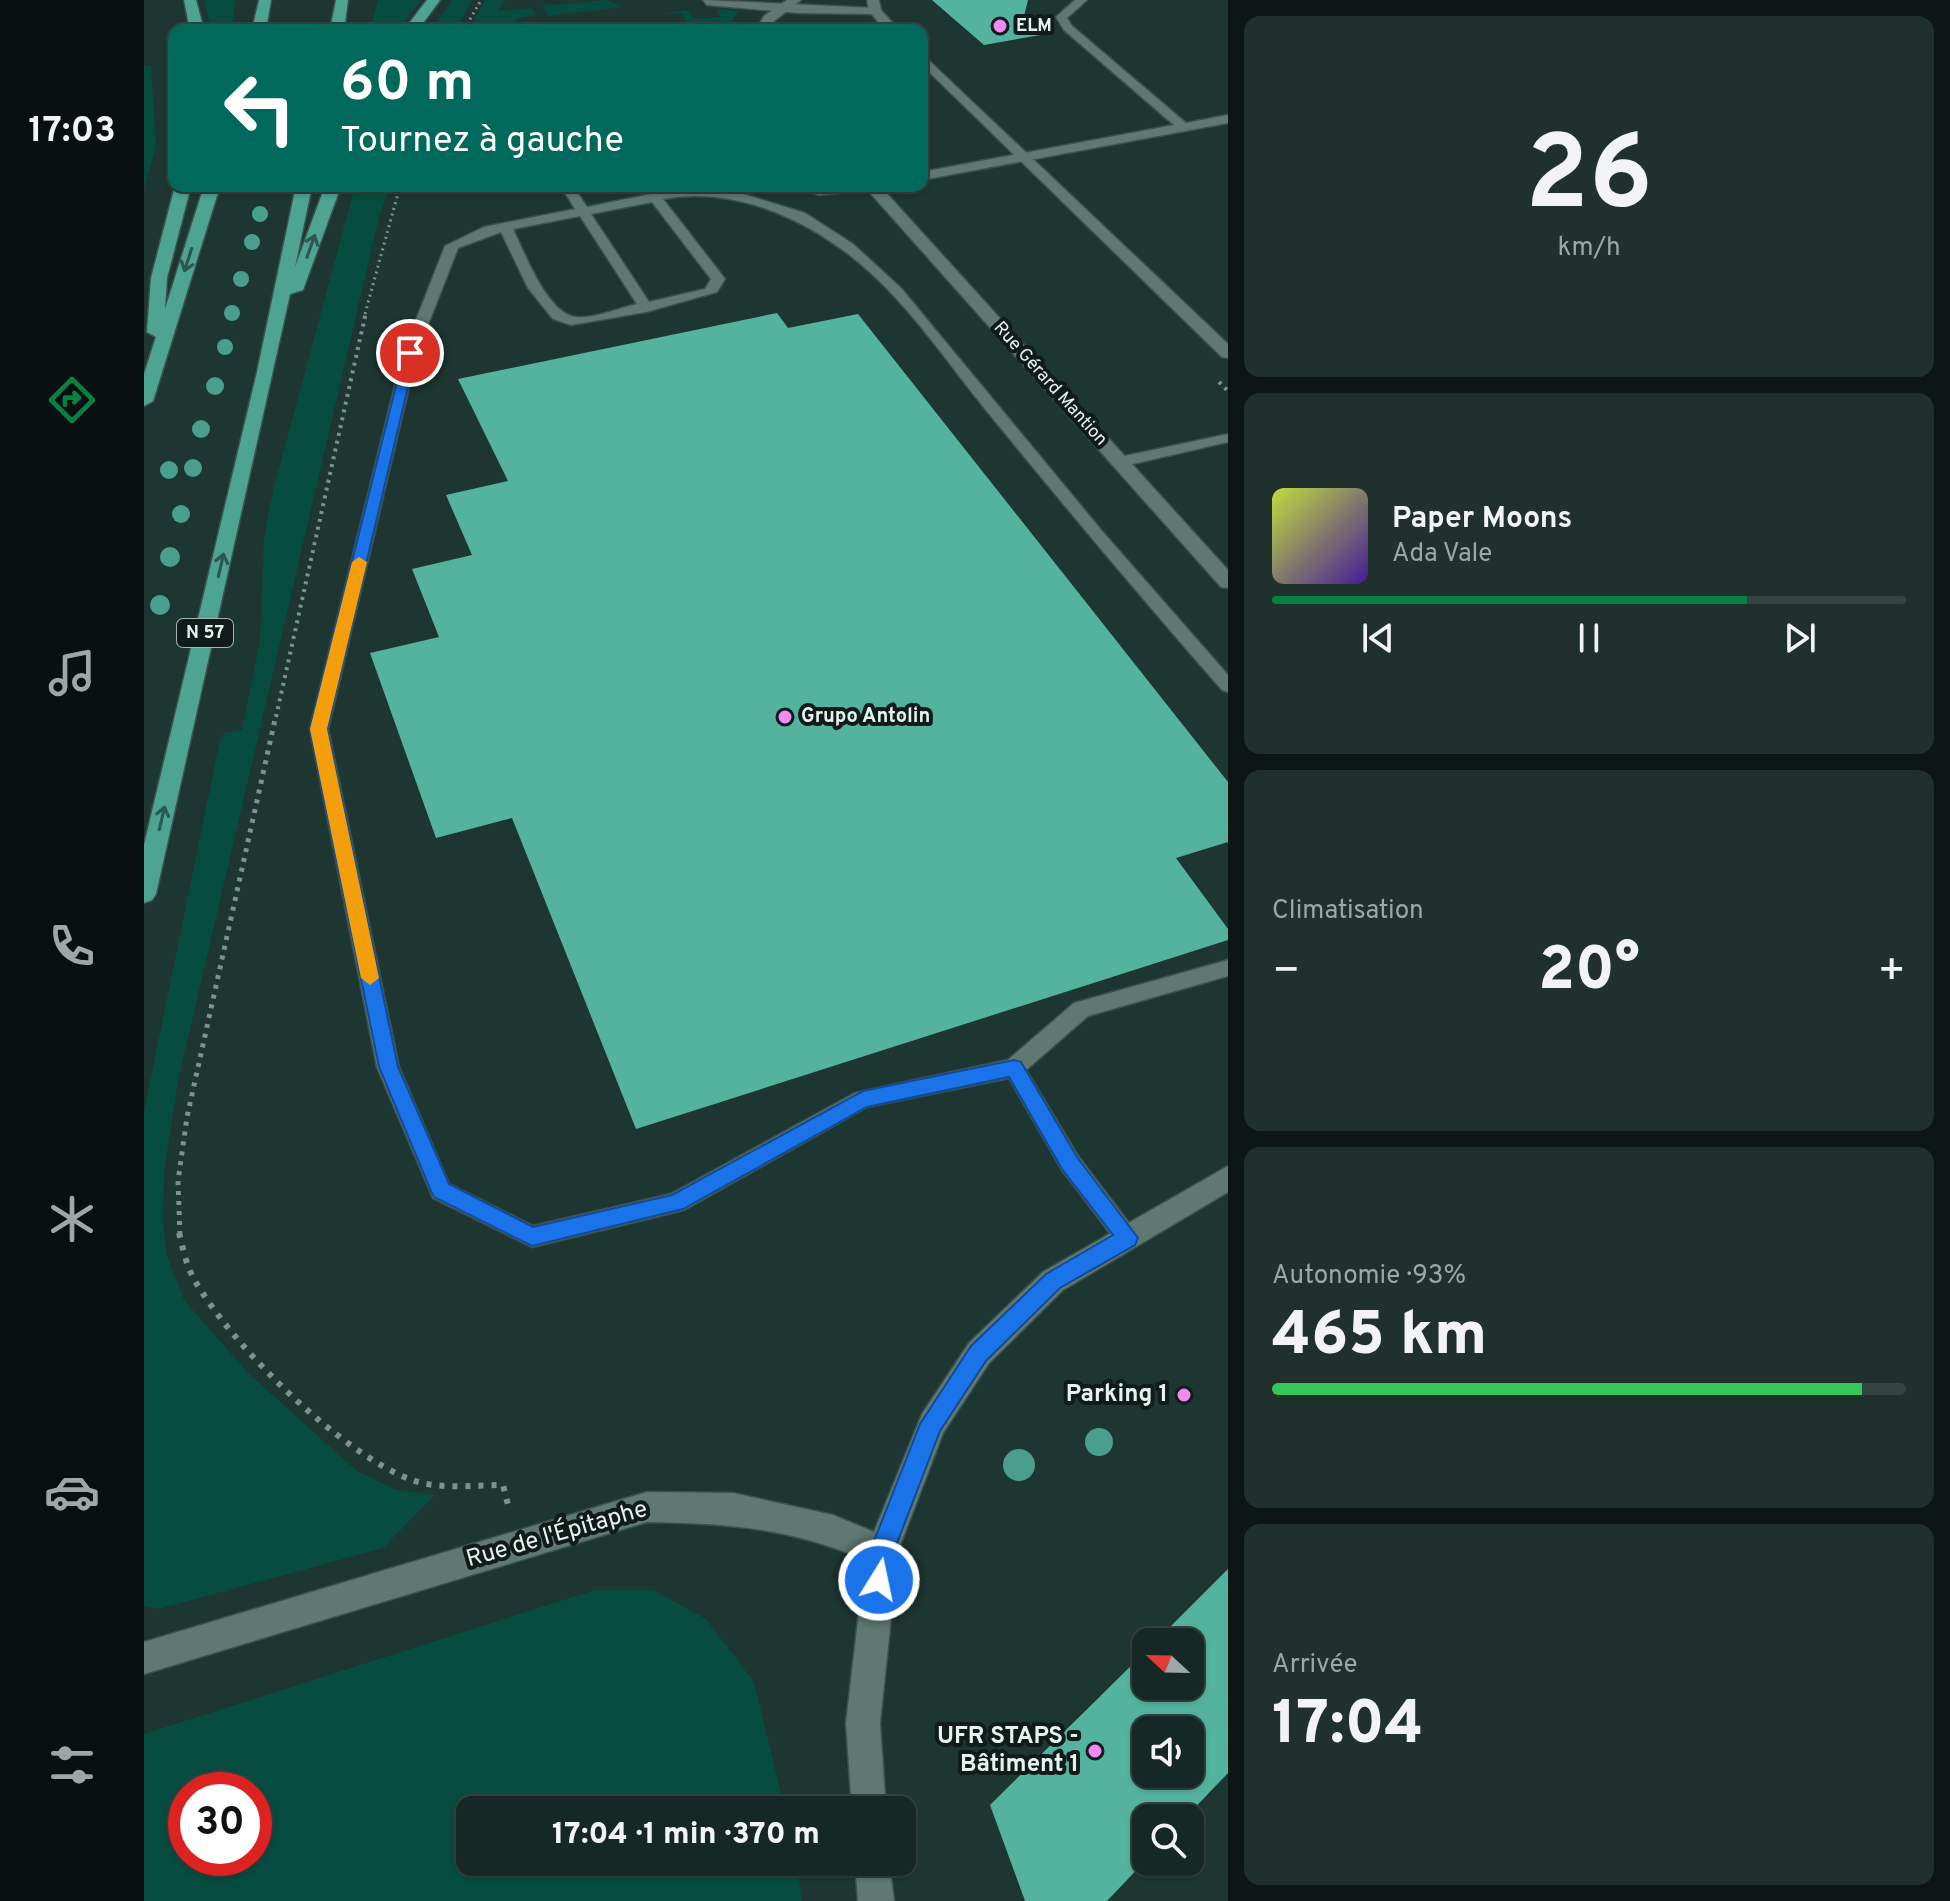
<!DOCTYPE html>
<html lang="fr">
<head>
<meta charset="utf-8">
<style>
	:root { --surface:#162825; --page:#1f302d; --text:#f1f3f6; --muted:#9ea6a7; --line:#354442; --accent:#0b8043 }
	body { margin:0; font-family:Overpass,sans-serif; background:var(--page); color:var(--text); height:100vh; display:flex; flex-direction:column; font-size:30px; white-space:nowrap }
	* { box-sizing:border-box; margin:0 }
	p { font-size:26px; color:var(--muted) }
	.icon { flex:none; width:44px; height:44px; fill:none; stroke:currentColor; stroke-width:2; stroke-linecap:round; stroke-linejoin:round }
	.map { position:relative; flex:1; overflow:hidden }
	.drawer { display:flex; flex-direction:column; gap:16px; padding:16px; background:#0c1614; width:722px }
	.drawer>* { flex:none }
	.top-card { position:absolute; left:24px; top:24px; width:760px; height:168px; border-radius:16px; box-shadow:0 2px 6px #0004,0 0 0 2px var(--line); background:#00695c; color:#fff; overflow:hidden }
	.needle { width:52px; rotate:292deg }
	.controls { position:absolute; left:988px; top:1628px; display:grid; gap:16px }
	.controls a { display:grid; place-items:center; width:72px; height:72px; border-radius:16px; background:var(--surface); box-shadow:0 2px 6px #0004,0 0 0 2px var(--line); font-size:40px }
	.speed { position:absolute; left:24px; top:1772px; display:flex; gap:16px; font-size:40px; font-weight:700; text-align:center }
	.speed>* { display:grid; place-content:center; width:104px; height:104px; border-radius:50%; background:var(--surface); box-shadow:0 2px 6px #0004,0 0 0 2px var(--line); line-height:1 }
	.speed .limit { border:12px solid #d22; background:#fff; color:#111 }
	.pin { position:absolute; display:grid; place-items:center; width:68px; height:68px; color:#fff; margin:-34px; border:4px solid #fff; border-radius:50%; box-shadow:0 2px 8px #0007 }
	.me { position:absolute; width:88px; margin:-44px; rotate:10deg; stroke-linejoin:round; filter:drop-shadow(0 0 6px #0008) }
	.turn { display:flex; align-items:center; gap:28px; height:168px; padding:0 40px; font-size:36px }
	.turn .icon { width:104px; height:104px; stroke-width:2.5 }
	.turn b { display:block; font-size:56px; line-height:68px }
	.big { font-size:60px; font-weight:800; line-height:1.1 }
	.drawer .card { flex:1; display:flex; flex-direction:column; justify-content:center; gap:12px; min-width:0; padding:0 28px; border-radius:16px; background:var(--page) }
	.drawer .dial { align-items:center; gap:0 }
	.dial b { font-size:104px; line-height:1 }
	.song { display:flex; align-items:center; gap:24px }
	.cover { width:96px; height:96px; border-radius:12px; background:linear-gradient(135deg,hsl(70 70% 55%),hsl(260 70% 35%)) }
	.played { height:8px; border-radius:4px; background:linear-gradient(90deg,var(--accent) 75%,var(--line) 75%) }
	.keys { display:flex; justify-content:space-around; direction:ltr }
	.heat { display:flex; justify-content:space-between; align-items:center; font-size:44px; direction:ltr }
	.charge { height:12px; border-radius:6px; background:linear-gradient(90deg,#34c759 93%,var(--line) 0) }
	.trip { position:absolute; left:312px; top:1796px; width:460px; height:80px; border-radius:16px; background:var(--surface); box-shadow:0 2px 6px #0004,0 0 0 2px var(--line); font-weight:800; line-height:80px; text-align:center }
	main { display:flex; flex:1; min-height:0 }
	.tabs { display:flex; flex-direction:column; width:144px; justify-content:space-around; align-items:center; background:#09100f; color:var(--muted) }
	.tabs .icon { width:56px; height:56px }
	.tabs .active { color:var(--accent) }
	.tabs b { font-size:36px; color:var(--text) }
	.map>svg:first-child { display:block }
</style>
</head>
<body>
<main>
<nav class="tabs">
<b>17:03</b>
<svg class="icon active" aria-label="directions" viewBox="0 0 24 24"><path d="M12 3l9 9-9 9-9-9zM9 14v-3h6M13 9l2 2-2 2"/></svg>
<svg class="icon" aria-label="music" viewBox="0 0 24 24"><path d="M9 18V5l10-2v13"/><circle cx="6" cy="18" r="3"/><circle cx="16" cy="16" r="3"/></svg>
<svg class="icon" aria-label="phone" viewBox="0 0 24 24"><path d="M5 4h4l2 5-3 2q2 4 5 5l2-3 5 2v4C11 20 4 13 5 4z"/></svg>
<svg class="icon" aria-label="climate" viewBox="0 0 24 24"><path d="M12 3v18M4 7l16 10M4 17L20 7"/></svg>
<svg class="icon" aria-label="car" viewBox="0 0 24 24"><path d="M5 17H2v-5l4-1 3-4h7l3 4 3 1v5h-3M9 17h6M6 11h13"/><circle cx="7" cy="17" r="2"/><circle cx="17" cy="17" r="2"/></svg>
<svg class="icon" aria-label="filters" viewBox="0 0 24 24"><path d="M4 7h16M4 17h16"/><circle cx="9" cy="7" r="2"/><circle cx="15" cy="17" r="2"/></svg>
</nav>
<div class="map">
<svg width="1084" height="1901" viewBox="0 0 1084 1901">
	<rect width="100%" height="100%" fill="#1e3631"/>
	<!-- green -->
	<g fill="#074c40" fill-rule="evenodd">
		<path d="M60 0H92L87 30H67Z"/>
		<path d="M234 0H277L254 30H226Z"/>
		<path d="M308 0H328L312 30H287Z"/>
		<path d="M341 0H362L354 11 388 8 392 15 372 19 377 30H325Z"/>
		<path d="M462 0 479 7 404 16 398 6Z"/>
		<path d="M573 9 595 11 581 30H548L538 13 518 14 543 10 550 19 576 17Z"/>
		<path d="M7 65 12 146 0 189V66Z"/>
		<path d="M211 186H246L235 217 34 1081 20 1173 19 1222 23 1256 40 1300 104 1373 213 1471 252 1490 291 1495 239 1548 15 1609 0 1606V1112L76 739 80 733 98 730 116 641 120 538 129 491Z"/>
		<path d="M451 1590H509L562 1619 610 1682 641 1810H326V1862H652L658 1901H0V1734ZM110 1790V1858H42V1790Z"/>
	</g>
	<!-- building -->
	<g fill="#54b39f" fill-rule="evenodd">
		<path d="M788 0H884L880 16 902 34 840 45Z"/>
		<path d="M633 313 644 328 714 314 1084 782V842L1032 858 1084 929V940L492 1129 368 818 292 838 226 653 295 637 268 569 328 555 302 495 364 481 314 379Z"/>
		<path d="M1084 1569V1773L1041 1818H1002V1860L963 1901H881L846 1805 1002 1651V1686H1046V1642H1011ZM1002 1730H1046V1774H1002Z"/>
	</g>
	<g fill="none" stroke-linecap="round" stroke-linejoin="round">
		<defs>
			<g id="service">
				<path d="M559 0 731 8 736 11 731 14 654 13 563 5Z"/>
				<path d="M931 0H943L923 18 928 26 1042 123 1084 115V123L778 180V172L1030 125 920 30 912 17Z"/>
				<path d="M424 186H438L433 192 443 207 527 190H586L661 213 709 244 757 288 958 531 1084 675V692L1078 690C999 600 922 508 846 415 800 359 756 290 696 248 646 212 582 187 519 199L581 279 573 292 502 312 427 325 409 319 384 288 357 232 314 248 273 353 184 729 255 1067 305 1184 389 1226 527 1194 711 1093 864 1060 930 1003 1084 960V976L944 1016 882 1070 934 1156 991 1231 994 1238 991 1245 983 1248 975 1245 918 1170 865 1078 723 1107 540 1210 388 1247 289 1198 233 1067 166 729 259 353 301 246 340 227 431 209 420 191ZM508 202 567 279 561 289 505 302 447 214ZM436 216 493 304C475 308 450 319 432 317 404 315 380 252 369 229Z"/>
				<path d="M650 186H730L724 190 675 195Z"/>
				<path d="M1084 434V442L976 467 968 462 976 457Z"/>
			</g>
			<g id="minor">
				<path d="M643 0H657L630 21 626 30H612L620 16Z"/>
				<path d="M723 0H735L737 10 755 30H741L725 11Z"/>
				<path d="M778 54 1084 344V358L1078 357 778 65Z"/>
				<path d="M720 186H736L1084 570V588L1077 587Z"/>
				<path d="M1084 1166V1192L919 1290 845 1363 799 1433 754 1551 736 1723 742 1810H708L702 1723 721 1560C647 1528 582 1523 503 1522L0 1674V1642L503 1492 589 1493 689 1515 730 1532 778 1414 825 1343 899 1272Z"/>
				<path d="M711 1862H745L750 1901H714Z"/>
			</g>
			<g id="trunk">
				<path d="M40 0H52L60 30H46Z"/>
				<path d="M115 0H127L122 30H108Z"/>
				<path d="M192 0H204L200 30H186Z"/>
				<path d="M283 0H296L274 30H260Z"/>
				<path d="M31 186H47L23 278 21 309 60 186H76L9 401 0 406V374L12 337 3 332 7 278Z"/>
				<path d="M152 186H168L151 267 181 186H197L159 290 146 294 12 894 8 900 0 903V845L113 372Z"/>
			</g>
		</defs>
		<!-- service casing -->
		<use href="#service" stroke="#3c514c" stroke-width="3"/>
		<!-- minor casing -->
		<use href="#minor" stroke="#3c514c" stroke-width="3"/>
		<!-- trunk casing -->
		<use href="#trunk" stroke="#3c514c" stroke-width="3"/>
		<!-- path-far3 -->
		<g stroke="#7e918c" stroke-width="3" stroke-dasharray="2 4" stroke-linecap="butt">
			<path d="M320 30 337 0"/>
			<path d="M221 314 256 186"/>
		</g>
		<!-- path-far2 -->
		<g stroke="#7e918c" stroke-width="4" stroke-dasharray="3 5" stroke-linecap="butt">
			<path d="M1075 382 1084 391"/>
			<path d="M132 717 222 312"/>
		</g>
		<!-- path-far1 -->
		<path stroke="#7e918c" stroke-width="5" stroke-dasharray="4 6" stroke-linecap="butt" d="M36 1235 34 1181 43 1117 132 715"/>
		<!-- path -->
		<path stroke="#7e918c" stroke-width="6" stroke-dasharray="5 8" stroke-linecap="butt" d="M35 1233C39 1248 42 1265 50 1279 87 1345 197 1454 268 1480 296 1490 330 1485 359 1485L365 1509"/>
		<!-- service -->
		<use href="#service" fill="#5f7972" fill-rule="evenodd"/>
		<!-- minor -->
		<use href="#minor" fill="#5f7972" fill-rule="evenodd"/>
		<!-- trunk -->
		<use href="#trunk" fill="#4ca491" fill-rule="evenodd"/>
	</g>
	<!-- trees -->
	<g fill="#499e8d">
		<circle cx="116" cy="214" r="8"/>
		<circle cx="108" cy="242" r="8"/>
		<circle cx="97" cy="279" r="8"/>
		<circle cx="88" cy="313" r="8"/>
		<circle cx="81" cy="347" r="8"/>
		<circle cx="71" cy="386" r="9"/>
		<circle cx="57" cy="429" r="9"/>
		<circle cx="49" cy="468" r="9"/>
		<circle cx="25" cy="470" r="9"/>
		<circle cx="37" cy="514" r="9"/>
		<circle cx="26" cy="557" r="10"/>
		<circle cx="16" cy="605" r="10"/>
		<circle cx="955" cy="1442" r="14"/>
		<circle cx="875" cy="1465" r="16"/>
	</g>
	<!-- one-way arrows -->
	<defs><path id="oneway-shaft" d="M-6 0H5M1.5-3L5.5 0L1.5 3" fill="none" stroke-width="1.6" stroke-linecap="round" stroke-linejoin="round" transform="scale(2)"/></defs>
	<g stroke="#2c594f">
		<use href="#oneway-shaft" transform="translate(167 246) rotate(-70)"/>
		<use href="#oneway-shaft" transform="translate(44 260) rotate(108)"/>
		<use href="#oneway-shaft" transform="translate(77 565) rotate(-77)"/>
		<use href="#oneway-shaft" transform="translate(18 818) rotate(-77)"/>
	</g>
	<!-- route -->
	<path fill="#1a73e8" stroke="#114b97" stroke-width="2" d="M261 350 272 353 183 729 254 1067 305 1184 389 1227 528 1195 719 1091 870 1060 877 1062 933 1157 994 1238 991 1245 916 1288 842 1361 796 1431 750 1551 743 1588 735 1592 727 1588 723 1580 726 1551 776 1424 827 1346 902 1274 969 1235 918 1169 865 1077 723 1107 539 1209 388 1246 290 1197 287 1191 235 1067 166 729Z"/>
	<!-- slow -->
	<path fill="#f59e0b" d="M215 557 223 562 183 729 235 978 226 985 217 978 166 729 208 562Z"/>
	<!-- markers -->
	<g fill="#f28af2" stroke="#111b19" stroke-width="3">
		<circle cx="856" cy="26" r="8"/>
		<circle cx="641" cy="717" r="8"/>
		<circle cx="1040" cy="1395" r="8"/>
		<circle cx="951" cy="1751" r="8"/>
	</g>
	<g text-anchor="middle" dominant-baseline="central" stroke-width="8" stroke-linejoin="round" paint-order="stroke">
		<!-- far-poi labels -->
		<g font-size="18" font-weight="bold" fill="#e5f3ef" stroke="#111b19" text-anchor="start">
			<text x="872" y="26">ELM</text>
		</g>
		<!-- far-street labels -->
		<g font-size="18" fill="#e5f3ef" stroke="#111b19">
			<text transform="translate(906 384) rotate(48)">Rue Gérard Mantion</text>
		</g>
		<!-- shield labels -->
		<rect fill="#111b19" stroke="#a5b2af" stroke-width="2" x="33" y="619" width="56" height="28" rx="6"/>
		<g font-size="18" font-weight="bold" fill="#e5f3ef">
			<text x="61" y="633">N 57</text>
		</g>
		<!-- poi labels -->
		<g font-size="20" font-weight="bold" fill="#e5f3ef" stroke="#111b19" text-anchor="start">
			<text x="657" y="717">Grupo Antolin</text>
		</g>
		<!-- near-poi labels -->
		<g font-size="24" font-weight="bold" fill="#e5f3ef" stroke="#111b19" text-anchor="end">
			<text x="1024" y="1395">Parking 1</text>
			<text x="935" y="1737">UFR STAPS -<tspan x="935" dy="28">Bâtiment 1</tspan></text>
		</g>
		<!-- near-street labels -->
		<g font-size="24" fill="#e5f3ef" stroke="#111b19">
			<text transform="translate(413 1535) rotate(-16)">Rue de l'Épitaphe</text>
		</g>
	</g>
</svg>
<div class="controls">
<a><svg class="needle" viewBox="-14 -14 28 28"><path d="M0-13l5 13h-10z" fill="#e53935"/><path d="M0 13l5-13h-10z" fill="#9ea6a7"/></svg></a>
<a><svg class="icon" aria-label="sound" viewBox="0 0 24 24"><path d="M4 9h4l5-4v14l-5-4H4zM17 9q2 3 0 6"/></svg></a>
<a><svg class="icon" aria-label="search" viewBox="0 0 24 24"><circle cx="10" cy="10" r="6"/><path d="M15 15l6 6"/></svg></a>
</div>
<div class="speed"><div class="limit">30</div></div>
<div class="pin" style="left:266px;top:353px;background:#d93025"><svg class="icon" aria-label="arrive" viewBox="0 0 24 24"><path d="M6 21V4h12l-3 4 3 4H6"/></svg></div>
<svg class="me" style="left:735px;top:1580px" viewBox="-20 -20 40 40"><circle r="17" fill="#1a73e8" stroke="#fff" stroke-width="3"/><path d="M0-11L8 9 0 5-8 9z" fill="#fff"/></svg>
<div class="trip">17:04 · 1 min · 370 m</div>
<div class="top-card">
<div class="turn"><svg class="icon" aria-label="left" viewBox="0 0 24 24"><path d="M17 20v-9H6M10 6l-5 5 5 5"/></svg><div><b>60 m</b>Tournez à gauche</div></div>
</div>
</div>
<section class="drawer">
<div class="card dial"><b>26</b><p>km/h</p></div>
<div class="card">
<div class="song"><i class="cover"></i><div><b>Paper Moons</b><p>Ada Vale</p></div></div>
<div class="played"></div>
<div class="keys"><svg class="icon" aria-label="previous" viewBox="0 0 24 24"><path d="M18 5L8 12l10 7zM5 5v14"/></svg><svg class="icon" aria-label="pause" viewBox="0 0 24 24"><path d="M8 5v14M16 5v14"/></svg><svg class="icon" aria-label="next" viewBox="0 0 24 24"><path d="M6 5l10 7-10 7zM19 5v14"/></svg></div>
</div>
<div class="card"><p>Climatisation</p>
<div class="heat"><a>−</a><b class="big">20°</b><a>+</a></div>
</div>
<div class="card"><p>Autonomie · 93%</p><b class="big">465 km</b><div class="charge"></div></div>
<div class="card"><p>Arrivée</p><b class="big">17:04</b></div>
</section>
</main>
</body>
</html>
